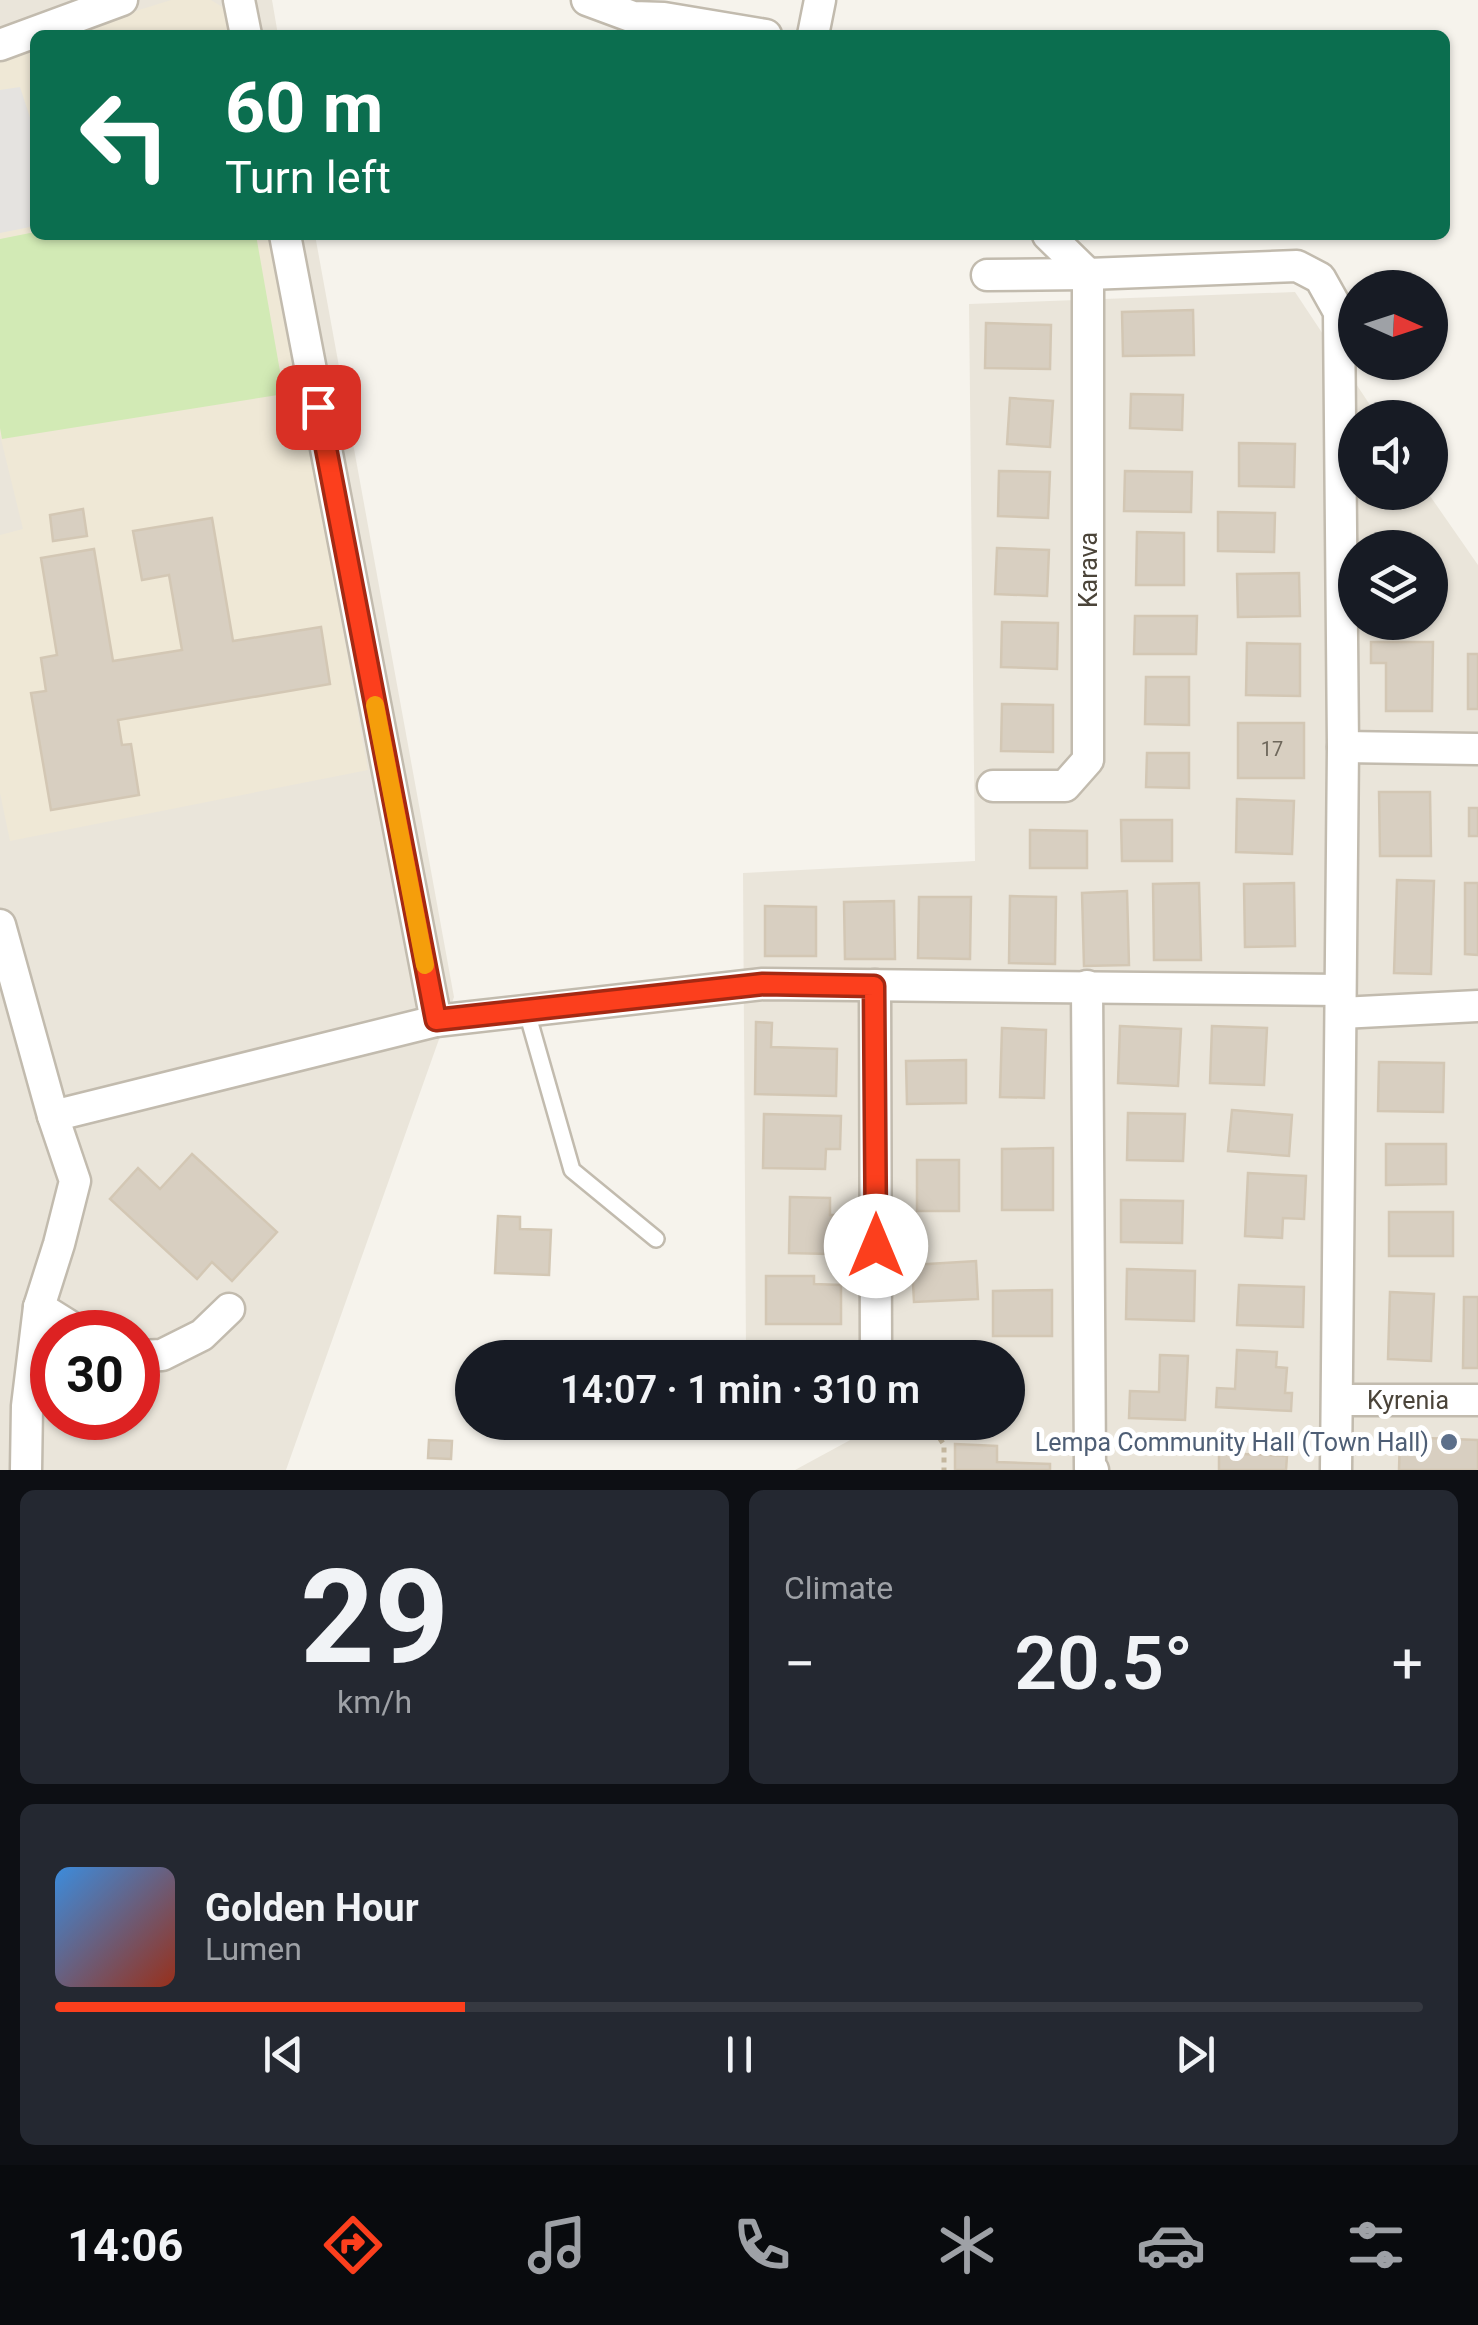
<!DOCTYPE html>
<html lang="en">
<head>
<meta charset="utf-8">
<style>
	:root { --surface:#171b24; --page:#242831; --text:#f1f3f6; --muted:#9ea1a6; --line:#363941; --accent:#fc3f1d }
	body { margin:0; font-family:Roboto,sans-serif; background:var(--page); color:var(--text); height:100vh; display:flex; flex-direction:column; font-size:38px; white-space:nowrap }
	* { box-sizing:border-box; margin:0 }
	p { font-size:32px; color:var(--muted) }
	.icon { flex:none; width:55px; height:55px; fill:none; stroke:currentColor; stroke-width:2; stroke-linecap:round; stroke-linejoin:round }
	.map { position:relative; height:1470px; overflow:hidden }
	.sheet { display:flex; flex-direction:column; gap:20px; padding:20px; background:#0d0f14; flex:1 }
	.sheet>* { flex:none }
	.top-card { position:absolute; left:30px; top:30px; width:1420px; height:210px; border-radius:15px; box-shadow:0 2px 8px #0004; background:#0b6e4f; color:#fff; overflow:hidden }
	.needle { width:65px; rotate:93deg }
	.tools { position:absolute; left:1338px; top:270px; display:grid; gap:20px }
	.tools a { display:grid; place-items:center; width:110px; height:110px; border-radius:50%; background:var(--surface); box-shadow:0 2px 8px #0004; font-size:50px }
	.speed { position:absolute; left:30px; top:1310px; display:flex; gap:20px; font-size:50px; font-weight:700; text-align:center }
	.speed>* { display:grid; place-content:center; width:130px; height:130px; border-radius:50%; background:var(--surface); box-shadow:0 2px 8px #0004; line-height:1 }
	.speed .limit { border:15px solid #d22; background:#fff; color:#111 }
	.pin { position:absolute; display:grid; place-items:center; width:85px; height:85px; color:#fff; margin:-42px; border-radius:20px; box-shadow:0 5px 15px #0006 }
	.me { position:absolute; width:110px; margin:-55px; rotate:0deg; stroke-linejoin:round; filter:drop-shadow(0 0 8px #0008) }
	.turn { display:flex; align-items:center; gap:35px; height:210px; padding:0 30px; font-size:45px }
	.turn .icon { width:130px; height:130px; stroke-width:2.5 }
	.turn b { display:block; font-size:70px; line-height:85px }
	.big { font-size:75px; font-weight:600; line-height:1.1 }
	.sheet .widget { flex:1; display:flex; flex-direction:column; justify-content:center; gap:15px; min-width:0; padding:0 35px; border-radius:15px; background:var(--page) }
	.sheet .dial { align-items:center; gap:0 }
	.dial b { font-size:130px; line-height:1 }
	.song { display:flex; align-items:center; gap:30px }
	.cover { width:120px; height:120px; border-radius:15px; background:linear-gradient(135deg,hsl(210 70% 55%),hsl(10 70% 35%)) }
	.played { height:10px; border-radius:5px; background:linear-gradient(90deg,var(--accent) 30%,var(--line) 30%) }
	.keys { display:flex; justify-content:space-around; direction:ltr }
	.heat { display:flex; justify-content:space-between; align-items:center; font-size:55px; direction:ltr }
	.sheet .tiles { flex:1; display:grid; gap:20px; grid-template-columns:1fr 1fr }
	.widget:last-child { grid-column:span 2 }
	.trip { position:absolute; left:455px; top:1340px; width:570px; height:100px; border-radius:50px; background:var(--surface); box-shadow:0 2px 8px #0004; font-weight:600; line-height:100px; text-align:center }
	.tab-bar { display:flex; height:160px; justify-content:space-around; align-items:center; background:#090b0e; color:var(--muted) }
	.tab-bar .icon { width:70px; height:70px }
	.tab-bar .current { color:var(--accent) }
	.tab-bar b { font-size:45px; color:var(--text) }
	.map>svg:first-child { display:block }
</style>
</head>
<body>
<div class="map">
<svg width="1478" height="1470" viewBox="0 0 1478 1470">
	<rect width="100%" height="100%" fill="#f6f3ec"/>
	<!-- residential -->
	<g fill="#eae5da" fill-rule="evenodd">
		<path d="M0 0H272L278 35H35V235H315L454 997 286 1470H0ZM52 1332H138V1418H52Z"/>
		<path d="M1295 292 1378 417 1355 418V492L1428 493 1478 565V1470H795L865 1432V1423L1008 1422V1358H864V1352H746L743 873 975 861 969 304ZM1355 548H1430V622H1355Z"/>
	</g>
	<!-- education -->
	<g fill="#efe8d6">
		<path d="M171 0H211L232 13 236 35H59Z"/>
		<path d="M35 43V235H272L368 770 10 841 0 793V535L23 529 0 435V54Z"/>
	</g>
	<!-- green -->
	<path fill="#d2eab5" d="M35 232V235H256L284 394 2 439 0 428V239Z"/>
	<!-- parking -->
	<path fill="#e5e3e0" d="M20 87 35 133V226L0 233V90Z"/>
	<!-- building -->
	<g fill="#d8cfc1" stroke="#d3c7b4" stroke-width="2.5">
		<path d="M1193 310 1194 355 1123 356 1122 312Z"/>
		<path d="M986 323 1051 325 1050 369 985 368Z"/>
		<path d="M1131 394 1183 395 1182 430 1130 428Z"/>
		<path d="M1010 398 1053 401 1050 447 1007 444Z"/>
		<path d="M1239 443 1295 444 1294 487 1239 486Z"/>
		<path d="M999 471 1050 472 1048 518 998 516Z"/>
		<path d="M1125 471 1192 472 1191 512 1124 511Z"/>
		<path d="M83 509 87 536 53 541 50 515Z"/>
		<path d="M1218 512 1275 513 1274 552 1218 551Z"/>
		<path d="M212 518 233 641 321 627 330 684 118 720 122 745 131 744 139 795 51 810 31 693 46 691 41 658 57 655 41 558 94 549 113 661 182 650 169 575 142 580 133 531Z"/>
		<path d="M1137 532 1184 533V585H1136Z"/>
		<path d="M997 548 1049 550 1047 596 995 594Z"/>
		<path d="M1299 573 1300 616 1238 617 1237 574Z"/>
		<path d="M1135 616H1197L1196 654H1134Z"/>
		<path d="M1002 622 1058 623 1057 669 1001 667Z"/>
		<path d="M1371 642H1433L1432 711H1386V663H1371Z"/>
		<path d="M1247 643 1300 644V696L1246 695Z"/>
		<rect x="1468" y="654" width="10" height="55"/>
		<path d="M1146 677H1189V725L1145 724Z"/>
		<path d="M1002 704 1053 705V752L1001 751Z"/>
		<rect x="1238" y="723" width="66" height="55"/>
		<path d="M1147 753H1189V788L1146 787Z"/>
		<path d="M1379 792H1430L1431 856H1380Z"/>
		<path d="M1237 799 1294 801 1292 854 1236 852Z"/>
		<rect x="1469" y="808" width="9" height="28"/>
		<path d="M1121 820H1172V861H1122Z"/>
		<path d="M1030 830 1087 831V868H1030Z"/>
		<path d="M1397 880 1434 881 1431 974 1394 973Z"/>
		<path d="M1199 883 1201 960H1154L1153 884Z"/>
		<path d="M1294 883 1295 946 1245 947 1244 884Z"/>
		<path d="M1465 883H1478V955L1465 954Z"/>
		<path d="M1127 891 1129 965 1084 966 1082 893Z"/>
		<path d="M1010 896 1056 897 1055 964 1009 963Z"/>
		<path d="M919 897H971L970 959 918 958Z"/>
		<path d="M894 901 895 959H845L844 902Z"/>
		<path d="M765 906 816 907V956H765Z"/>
		<path d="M756 1022 772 1023 771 1047 837 1049 836 1096 755 1094Z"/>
		<path d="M1120 1026 1181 1029 1178 1086 1118 1083Z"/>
		<path d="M1212 1026 1267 1028 1264 1085 1210 1083Z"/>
		<path d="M1002 1028 1046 1030 1044 1098 1000 1097Z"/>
		<path d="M966 1060V1103L907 1104 906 1061Z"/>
		<path d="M1379 1062 1444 1063 1443 1112 1378 1111Z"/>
		<path d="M1232 1110 1292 1115 1289 1156 1228 1151Z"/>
		<path d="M1128 1113 1185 1114 1183 1161 1127 1160Z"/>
		<path d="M764 1114 841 1116 840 1149H826L825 1169 763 1168Z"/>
		<path d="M1386 1144H1446V1184L1386 1185Z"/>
		<path d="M1053 1148V1210H1002V1149Z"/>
		<path d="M192 1154 277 1232 232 1281 212 1262 197 1279 110 1199 138 1168 160 1189Z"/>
		<rect x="917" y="1160" width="42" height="51"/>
		<path d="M1248 1173 1306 1176 1304 1219 1283 1218 1282 1238 1245 1236Z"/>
		<path d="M790 1197 830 1198V1215H836V1233H830L829 1254 789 1253Z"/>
		<path d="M1121 1200 1183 1201 1182 1243 1121 1242Z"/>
		<rect x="1389" y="1212" width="64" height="44"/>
		<path d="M498 1216 520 1217V1229L551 1230 549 1275 495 1273Z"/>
		<path d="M976 1261 978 1299 914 1302 912 1265Z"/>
		<path d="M1127 1269 1195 1271 1194 1321 1126 1319Z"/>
		<path d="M766 1276H814V1284L841 1285V1324H766Z"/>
		<path d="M1239 1285 1304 1287 1303 1327 1237 1325Z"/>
		<path d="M1052 1290V1336H993V1291Z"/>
		<path d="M1390 1292 1434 1294 1431 1361 1388 1359Z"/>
		<path d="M1464 1297H1478V1368H1463Z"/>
		<path d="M1237 1350 1277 1352 1276 1367 1287 1368 1285 1393H1292L1291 1411 1216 1407 1217 1388 1235 1389Z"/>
		<path d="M1160 1355 1188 1356 1185 1420 1129 1418 1130 1391 1159 1392Z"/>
		<path d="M1400 1437 1478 1440V1470H1399Z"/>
		<path d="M429 1440 452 1441 451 1459 428 1458Z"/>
		<path d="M955 1444 997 1446V1462L1050 1464V1470H955Z"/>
		<path d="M1219 1453 1287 1456 1286 1470H1219Z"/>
	</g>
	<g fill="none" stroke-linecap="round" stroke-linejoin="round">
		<defs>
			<path id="lane" d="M526 1009 572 1170 656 1239"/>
			<g id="street">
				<path d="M239 0 246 35"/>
				<path d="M587 0 633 17 664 18 766 35"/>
				<path d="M813 35 820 0"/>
				<path d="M0 45 122 0"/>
				<path d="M285 235 436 1021"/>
				<path d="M987 275 1088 274 1297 266 1320 278 1339 312 1343 747 1336 1470"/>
				<path d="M1343 747 1478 749"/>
				<path d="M993 786H1065L1088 760V274L1048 235"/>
				<path d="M0 925 53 1116 75 1181 59 1244 39 1307 27 1406 26 1470"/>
				<path d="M875 985 876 1358"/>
				<path d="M1087 986 1090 1468 1093 1470"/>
				<path d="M1341 1013 1478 1006"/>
				<path d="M53 1116 436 1021 763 984 1340 990"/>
				<path d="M39 1307 79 1332"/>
				<path d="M138 1356 162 1355 202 1335 229 1309"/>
				<path d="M1338 1400H1478"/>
			</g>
		</defs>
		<!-- lane casing -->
		<use href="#lane" stroke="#c2bbae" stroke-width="20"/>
		<!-- street casing -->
		<use href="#street" stroke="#c2bbae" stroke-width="35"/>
		<!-- path -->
		<path stroke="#c4b79f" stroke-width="5" stroke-dasharray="5 5" stroke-linecap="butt" d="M929 1422 944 1445V1470"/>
		<!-- lane -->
		<use href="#lane" stroke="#fff" stroke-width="15"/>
		<!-- street -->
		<use href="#street" stroke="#fff" stroke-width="30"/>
	</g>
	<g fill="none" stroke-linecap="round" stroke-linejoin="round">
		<defs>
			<path id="route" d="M318 407 436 1020 763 984 874 986 876 1246"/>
		</defs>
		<!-- route casing -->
		<use href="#route" stroke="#a42913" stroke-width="25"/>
		<!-- route -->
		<use href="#route" stroke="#fc3f1d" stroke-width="18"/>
		<!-- slow -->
		<path stroke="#f59e0b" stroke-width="18" d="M375 705 425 965"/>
	</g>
	<!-- markers -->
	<circle fill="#5c6f8a" stroke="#fff" stroke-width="4" cx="1449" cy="1442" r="10"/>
	<g text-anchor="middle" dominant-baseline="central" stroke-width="10" stroke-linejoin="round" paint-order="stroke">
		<!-- number labels -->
		<g font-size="20" fill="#6e675b">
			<text x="1272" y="749">17</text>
		</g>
		<!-- street labels -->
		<g font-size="25" fill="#4b4439" stroke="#fff">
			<text transform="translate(1088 570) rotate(-90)">Karava</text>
			<text x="1408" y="1400">Kyrenia</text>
		</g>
		<!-- service labels -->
		<g font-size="25" fill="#4e5e75" stroke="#fff" text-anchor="end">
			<text x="1429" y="1442">Lempa Community Hall (Town Hall)</text>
		</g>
	</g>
</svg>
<div class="tools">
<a><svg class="needle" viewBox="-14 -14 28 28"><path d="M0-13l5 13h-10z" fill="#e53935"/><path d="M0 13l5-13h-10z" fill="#9ea1a6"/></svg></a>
<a><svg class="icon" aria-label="sound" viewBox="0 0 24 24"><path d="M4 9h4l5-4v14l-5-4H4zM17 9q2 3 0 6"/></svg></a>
<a><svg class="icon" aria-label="layers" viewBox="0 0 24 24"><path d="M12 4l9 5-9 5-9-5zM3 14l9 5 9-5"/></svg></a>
</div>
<div class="speed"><div class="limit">30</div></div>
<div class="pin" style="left:318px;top:407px;background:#d93025"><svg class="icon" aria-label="arrive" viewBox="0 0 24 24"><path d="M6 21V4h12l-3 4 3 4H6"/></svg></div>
<svg class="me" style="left:876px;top:1246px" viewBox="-20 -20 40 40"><circle r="19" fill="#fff"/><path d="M0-13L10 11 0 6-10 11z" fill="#fc3f1d"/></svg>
<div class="trip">14:07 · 1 min · 310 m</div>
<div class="top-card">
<div class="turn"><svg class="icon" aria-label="left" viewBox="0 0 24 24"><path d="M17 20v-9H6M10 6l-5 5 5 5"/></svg><div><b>60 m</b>Turn left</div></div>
</div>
</div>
<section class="sheet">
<div class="tiles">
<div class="widget dial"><b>29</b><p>km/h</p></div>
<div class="widget"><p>Climate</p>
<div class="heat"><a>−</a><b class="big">20.5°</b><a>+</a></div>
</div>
<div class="widget">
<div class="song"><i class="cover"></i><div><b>Golden Hour</b><p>Lumen</p></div></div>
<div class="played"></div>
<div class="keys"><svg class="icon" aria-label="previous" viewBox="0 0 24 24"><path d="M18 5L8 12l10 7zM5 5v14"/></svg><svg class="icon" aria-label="pause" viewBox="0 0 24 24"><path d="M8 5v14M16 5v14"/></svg><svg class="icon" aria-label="next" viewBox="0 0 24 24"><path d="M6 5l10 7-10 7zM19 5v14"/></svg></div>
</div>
</div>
</section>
<nav class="tab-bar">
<b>14:06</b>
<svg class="icon current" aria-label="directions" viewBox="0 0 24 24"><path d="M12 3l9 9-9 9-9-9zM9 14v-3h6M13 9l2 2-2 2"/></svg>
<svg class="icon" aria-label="music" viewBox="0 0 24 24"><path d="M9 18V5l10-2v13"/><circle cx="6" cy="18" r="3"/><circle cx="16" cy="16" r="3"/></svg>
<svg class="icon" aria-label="phone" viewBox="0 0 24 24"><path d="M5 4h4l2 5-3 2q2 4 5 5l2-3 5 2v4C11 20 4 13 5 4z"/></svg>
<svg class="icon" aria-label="climate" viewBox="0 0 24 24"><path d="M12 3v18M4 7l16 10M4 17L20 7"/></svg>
<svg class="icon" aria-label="car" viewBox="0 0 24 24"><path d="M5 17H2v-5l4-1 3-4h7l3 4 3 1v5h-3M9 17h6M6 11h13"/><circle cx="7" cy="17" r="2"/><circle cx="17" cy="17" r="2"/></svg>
<svg class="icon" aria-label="filters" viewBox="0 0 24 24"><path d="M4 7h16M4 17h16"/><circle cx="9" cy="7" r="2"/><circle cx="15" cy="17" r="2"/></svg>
</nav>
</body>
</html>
